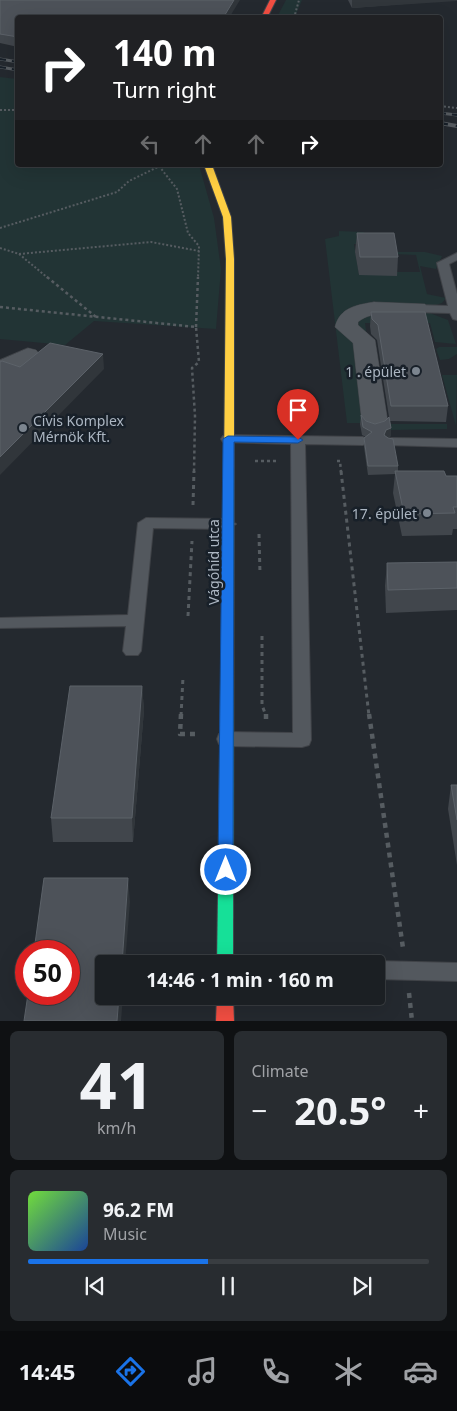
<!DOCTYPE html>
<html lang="en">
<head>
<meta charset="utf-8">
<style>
	:root { --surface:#1b1f23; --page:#282c30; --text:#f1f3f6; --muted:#a0a2a6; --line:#393d41; --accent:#1a73e8 }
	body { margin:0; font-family:"Noto Sans",sans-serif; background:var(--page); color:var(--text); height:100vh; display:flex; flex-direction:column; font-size:19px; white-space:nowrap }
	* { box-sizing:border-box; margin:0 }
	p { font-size:16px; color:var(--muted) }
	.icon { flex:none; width:28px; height:28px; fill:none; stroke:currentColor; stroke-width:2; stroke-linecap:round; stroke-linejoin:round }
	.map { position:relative; height:1021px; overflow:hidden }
	.details { display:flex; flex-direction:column; gap:10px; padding:10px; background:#0f1113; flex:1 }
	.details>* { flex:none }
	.banner { position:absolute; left:15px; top:15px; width:428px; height:152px; border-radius:5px; box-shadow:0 5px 20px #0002,0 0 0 1px var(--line); background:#202124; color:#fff; overflow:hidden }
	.speed { position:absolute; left:15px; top:940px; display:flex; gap:10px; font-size:25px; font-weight:700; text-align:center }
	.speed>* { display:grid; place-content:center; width:65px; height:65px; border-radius:50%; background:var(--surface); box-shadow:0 5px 20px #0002,0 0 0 1px var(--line); line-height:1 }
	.speed .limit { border:8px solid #d22; background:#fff; color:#111 }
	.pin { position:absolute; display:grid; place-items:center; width:42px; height:42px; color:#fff; margin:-51px -21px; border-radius:50% 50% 50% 0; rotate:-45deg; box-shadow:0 0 5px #0007 }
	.pin .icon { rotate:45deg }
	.me { position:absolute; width:55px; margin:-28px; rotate:0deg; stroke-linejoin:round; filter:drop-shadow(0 0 4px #0008) }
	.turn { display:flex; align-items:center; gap:18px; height:105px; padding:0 15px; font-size:22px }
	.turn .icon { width:65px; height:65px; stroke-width:2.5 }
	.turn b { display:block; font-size:35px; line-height:42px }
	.lanes { display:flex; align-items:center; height:48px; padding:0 15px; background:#0003; justify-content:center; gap:25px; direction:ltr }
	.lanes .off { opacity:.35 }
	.big { font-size:38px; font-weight:700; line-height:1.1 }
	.details .card { flex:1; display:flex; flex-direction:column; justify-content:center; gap:8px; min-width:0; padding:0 18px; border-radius:8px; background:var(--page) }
	.details .dial { align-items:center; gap:0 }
	.dial b { font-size:65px; line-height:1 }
	.song { display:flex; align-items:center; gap:15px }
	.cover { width:60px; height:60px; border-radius:8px; background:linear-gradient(135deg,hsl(100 70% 55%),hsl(220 70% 35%)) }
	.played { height:5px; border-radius:2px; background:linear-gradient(90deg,var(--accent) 45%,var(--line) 45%) }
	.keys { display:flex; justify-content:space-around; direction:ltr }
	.heat { display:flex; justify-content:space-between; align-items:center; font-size:28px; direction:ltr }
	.details .tiles { flex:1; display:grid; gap:10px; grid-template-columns:1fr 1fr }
	.card:last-child { grid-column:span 2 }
	.trip { position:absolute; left:95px; top:955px; width:290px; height:50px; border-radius:5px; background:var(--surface); box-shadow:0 5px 20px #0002,0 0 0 1px var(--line); font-weight:700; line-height:50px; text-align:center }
	.tabs { display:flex; height:80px; justify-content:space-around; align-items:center; background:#0b0c0e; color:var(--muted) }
	.tabs .icon { width:35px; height:35px }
	.tabs .current { color:var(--accent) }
	.tabs b { font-size:22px; color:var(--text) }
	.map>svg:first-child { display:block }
</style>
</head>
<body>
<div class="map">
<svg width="457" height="1021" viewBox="0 0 457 1021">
	<rect width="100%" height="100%" fill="#24292f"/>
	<!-- green -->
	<g fill="#223435">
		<path d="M286 0H302L295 17H277Z"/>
		<path d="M0 77 17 79 18 165H199L214 218 221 269 216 329 94 321 65 345 0 339Z"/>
		<path d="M339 231 363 232 384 244H354L359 275H396V272H420L416 255 393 254 392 252H425L442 256 436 269 420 266 427 294 446 298 442 303 433 306 358 308 357 340 368 423H347L325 239 339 236Z"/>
		<path d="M427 312 448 320 456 344 435 342 430 323H365L367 337 357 332 354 317 365 313Z"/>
		<path d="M439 347H457V354L449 359 440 360 436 349Z"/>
		<path d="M442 375H457L456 426Z"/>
		<path d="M390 424H447V429L391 430Z"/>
	</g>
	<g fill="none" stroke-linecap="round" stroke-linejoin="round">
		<defs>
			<g id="lane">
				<path d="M457 253V260L449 264 457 294V320L453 319 450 313 413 312 411 309 413 306 417 305 448 306 437 263Z"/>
				<path d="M228 435 363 437 370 441 363 445 305 444 311 740 309 745 302 747 226 746 219 744 217 739 219 734 226 732 293 733 291 444 223 442 221 439 223 436Z"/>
				<path d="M392 438 457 439V447L387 445 385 442 387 439Z"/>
				<path d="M146 518 228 519 236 524 228 529 153 528 141 651 138 655H126L123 651 126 626 0 628V618L128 615 138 523Z"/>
				<path d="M376 961 457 963V981L376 979V964H368Z"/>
			</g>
			<g id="street">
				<path d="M374 302 425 304 428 309 425 314C405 319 375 307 358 322V325L375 340 388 423 384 428 375 431 366 428 362 423 353 343 335 327C340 307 357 305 374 302Z"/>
				<path d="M28 348 36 350 40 355 36 360 0 376V360Z"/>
			</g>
			<path id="fast" d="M229 464 234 467 233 964H217L224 467Z"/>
			<path id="slow" d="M204 165H212L231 217 234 259V467L229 470 224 467 226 259 223 217Z"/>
			<g id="jam">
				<path d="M270 0H276L267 18H261Z"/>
				<path d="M217 996H233L234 1021H216Z"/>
			</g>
		</defs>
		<!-- lane casing -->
		<use href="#lane" stroke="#404348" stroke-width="2"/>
		<!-- street casing -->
		<use href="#street" stroke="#404348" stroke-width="1"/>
		<!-- fast casing -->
		<use href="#fast" stroke="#404348" stroke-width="2"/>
		<!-- slow casing -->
		<use href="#slow" stroke="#404348" stroke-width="2"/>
		<!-- jam casing -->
		<use href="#jam" stroke="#404348" stroke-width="2"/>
		<!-- path-far3 -->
		<g stroke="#565c61" stroke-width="2" stroke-dasharray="2 2" stroke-linecap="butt">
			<path d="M294 18 299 0"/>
			<path d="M440 106 457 108"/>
			<path d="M0 110H18"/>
			<path d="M159 166 177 189 188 233 199 246 198 278"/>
			<path d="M0 228 117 192 129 181 162 165"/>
			<path d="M0 248 19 254 48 278"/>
			<path d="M19 254 151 242 199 251"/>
		</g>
		<!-- path-far2 -->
		<g stroke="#565c61" stroke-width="2.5" stroke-dasharray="3 3" stroke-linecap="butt">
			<path d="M47 277 96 317"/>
			<path d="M0 307 196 327 199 362 192 368 195 416 194 472"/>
			<path d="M196 327 198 277"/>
			<path d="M255 461H279"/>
			<path d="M337 461H340L341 472"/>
		</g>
		<!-- path-far1 -->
		<g stroke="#565c61" stroke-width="3" stroke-dasharray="4 4" stroke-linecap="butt">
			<path d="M341 471 369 716"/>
			<path d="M193 505 194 471"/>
			<path d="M259 534 260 574"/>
			<path d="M188 616 192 541"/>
			<path d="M262 636V705L266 716"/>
			<path d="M181 716 183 677"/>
		</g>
		<!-- path -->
		<g stroke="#565c61" stroke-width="4.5" stroke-dasharray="5 5" stroke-linecap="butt">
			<path d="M181 714 180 734H197"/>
			<path d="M266 714V719"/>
			<path d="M369 714 403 948"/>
			<path d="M409 993 412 1021"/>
		</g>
		<!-- lane -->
		<use href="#lane" fill="#53585e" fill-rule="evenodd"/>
		<!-- street -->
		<use href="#street" fill="#53585e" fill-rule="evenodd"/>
		<!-- fast -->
		<use href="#fast" fill="#16e098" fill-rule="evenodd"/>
		<!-- slow -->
		<use href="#slow" fill="#ffcf43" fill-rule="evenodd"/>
		<!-- jam -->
		<use href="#jam" fill="#f24e42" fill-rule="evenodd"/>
		<defs>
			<g id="rail-far1">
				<path d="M0 59 18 62"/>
				<path d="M0 67 18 70"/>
				<path d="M440 113 457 115"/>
				<path d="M440 123 444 124"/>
			</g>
			<path id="rail" d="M440 123 457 126"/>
		</defs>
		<!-- rail-far1 casing -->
		<use href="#rail-far1" stroke="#575c61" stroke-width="3"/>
		<!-- rail casing -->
		<use href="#rail" stroke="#575c61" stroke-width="4"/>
		<!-- rail-far1 -->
		<use href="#rail-far1" stroke="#182029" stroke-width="2" stroke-dasharray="6" stroke-linecap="butt"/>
		<!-- rail -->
		<use href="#rail" stroke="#182029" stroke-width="2.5" stroke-dasharray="8" stroke-linecap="butt"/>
	</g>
	<!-- wall -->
	<g fill="#41464c">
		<path d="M0 0 18 18V47L0 43Z"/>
		<path d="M348 0H457L352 8Z"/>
		<path d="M357 233 398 257 397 276 359 275 355 252Z"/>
		<path d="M371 312 448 406 446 422 390 421 391 436 387 438 398 466V471L446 476H457V529H453L452 535 402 536 393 493 395 474 368 475 364 447V438L366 437 362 435 360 424 361 415 366 421 375 424 385 421 389 417 377 340 371 334 370 326Z"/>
		<path d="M457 562V610L386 613 385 586 387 563Z"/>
		<path d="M142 686 144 710 133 842H53L51 818Z"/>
		<path d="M451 785H457V865L448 809Z"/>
	</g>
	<!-- shaded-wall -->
	<g fill="#31363b">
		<path d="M234 0H240L229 18H223Z"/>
		<path d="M352 0H457V1L352 8Z"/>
		<path d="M103 354 104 369 0 475V457Z"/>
		<path d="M391 428V436L385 438 384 435 386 430Z"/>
		<path d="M142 686 144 710 133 842 132 818Z"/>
		<path d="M128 878 130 902 125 964H122Z"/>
		<path d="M119 996H123L121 1021H117Z"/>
	</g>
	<!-- building -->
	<g fill="#4d5259" stroke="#5c6269">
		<path d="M0 0H234L223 18H18V37L0 34Z"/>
		<path d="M357 233H394L398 257H360Z"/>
		<path d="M371 312H425L448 406H391L378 325 372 319Z"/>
		<path d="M50 343 103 354 0 457V362L2 361 20 367Z"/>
		<path d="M361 415 366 421 375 424 385 421 389 417 391 428 386 430 384 435 388 438 393 439 398 466H368L364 438 372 432 363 427Z"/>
		<path d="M395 471H444L446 476H457V507H453L455 513 404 514Z"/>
		<path d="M457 562V588L388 590 387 563Z"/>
		<path d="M70 686H142L132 818H51Z"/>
		<path d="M451 785H457V820Z"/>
		<path d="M44 878H128L122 964H104V996H119L117 1021H24L28 994H69V951H34Z"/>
	</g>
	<!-- route -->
	<path fill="#1a73e8" stroke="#114b97" d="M228 436 298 437 303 440 298 443 234 442 233 870 231 875 226 876 220 875 218 870 223 439Z"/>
	<!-- markers -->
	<g fill="#7c858f" stroke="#182029" stroke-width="2">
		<circle cx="416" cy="371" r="5"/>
		<circle cx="23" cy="428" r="5"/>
		<circle cx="427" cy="513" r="5"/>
	</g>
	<g text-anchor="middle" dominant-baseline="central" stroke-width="5" stroke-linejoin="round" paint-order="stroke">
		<!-- poi labels -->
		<g font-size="14" fill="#acb6c2" stroke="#182029" text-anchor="end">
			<text x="406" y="371">1 . épület</text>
			<text x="33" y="420" text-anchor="start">Cívis Komplex<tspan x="33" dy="16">Mérnök Kft.</tspan></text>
			<text x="417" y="513">17. épület</text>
		</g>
		<!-- street labels -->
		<g font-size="14" fill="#acb6c2" stroke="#182029">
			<text transform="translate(213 562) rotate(-90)">Vágóhíd utca</text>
		</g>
	</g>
</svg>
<div class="speed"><div class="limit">50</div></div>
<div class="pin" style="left:298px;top:440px;background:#d93025"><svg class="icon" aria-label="arrive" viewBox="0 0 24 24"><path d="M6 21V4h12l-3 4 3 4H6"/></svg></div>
<svg class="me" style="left:226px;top:870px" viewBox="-20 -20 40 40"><circle r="17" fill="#1a73e8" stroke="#fff" stroke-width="3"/><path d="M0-11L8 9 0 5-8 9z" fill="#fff"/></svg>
<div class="trip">14:46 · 1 min · 160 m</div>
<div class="banner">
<div class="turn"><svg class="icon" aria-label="right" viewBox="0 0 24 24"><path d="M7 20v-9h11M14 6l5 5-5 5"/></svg><div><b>140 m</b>Turn right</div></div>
<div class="lanes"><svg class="icon off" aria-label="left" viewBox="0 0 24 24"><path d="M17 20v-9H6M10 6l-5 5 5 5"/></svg><svg class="icon off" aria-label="ahead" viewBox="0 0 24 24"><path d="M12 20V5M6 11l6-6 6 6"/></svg><svg class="icon off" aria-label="ahead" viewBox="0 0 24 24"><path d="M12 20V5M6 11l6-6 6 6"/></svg><svg class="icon" aria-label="right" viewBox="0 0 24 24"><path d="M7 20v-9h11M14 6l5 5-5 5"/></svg></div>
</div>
</div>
<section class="details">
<div class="tiles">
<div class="card dial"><b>41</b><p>km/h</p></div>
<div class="card"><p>Climate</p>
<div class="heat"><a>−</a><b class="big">20.5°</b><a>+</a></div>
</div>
<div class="card">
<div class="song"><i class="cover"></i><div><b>96.2 FM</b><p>Music</p></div></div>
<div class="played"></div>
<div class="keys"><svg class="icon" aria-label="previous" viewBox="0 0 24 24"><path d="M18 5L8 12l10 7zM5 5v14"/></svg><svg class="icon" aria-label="pause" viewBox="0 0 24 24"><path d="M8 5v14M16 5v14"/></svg><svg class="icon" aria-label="next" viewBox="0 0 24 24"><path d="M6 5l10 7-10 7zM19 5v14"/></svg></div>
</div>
</div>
</section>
<nav class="tabs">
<b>14:45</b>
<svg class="icon current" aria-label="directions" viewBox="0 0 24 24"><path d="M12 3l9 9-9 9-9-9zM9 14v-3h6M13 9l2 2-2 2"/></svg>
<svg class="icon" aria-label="music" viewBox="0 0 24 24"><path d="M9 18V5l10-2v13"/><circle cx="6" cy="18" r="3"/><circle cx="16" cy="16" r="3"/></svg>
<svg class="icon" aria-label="phone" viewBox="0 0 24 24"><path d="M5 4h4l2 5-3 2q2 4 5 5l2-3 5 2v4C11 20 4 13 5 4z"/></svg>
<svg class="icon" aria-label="climate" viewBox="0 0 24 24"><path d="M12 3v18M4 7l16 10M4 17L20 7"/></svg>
<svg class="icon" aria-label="car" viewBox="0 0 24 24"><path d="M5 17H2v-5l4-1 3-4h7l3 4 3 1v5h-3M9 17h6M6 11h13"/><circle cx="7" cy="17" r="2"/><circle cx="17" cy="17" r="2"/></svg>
</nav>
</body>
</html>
